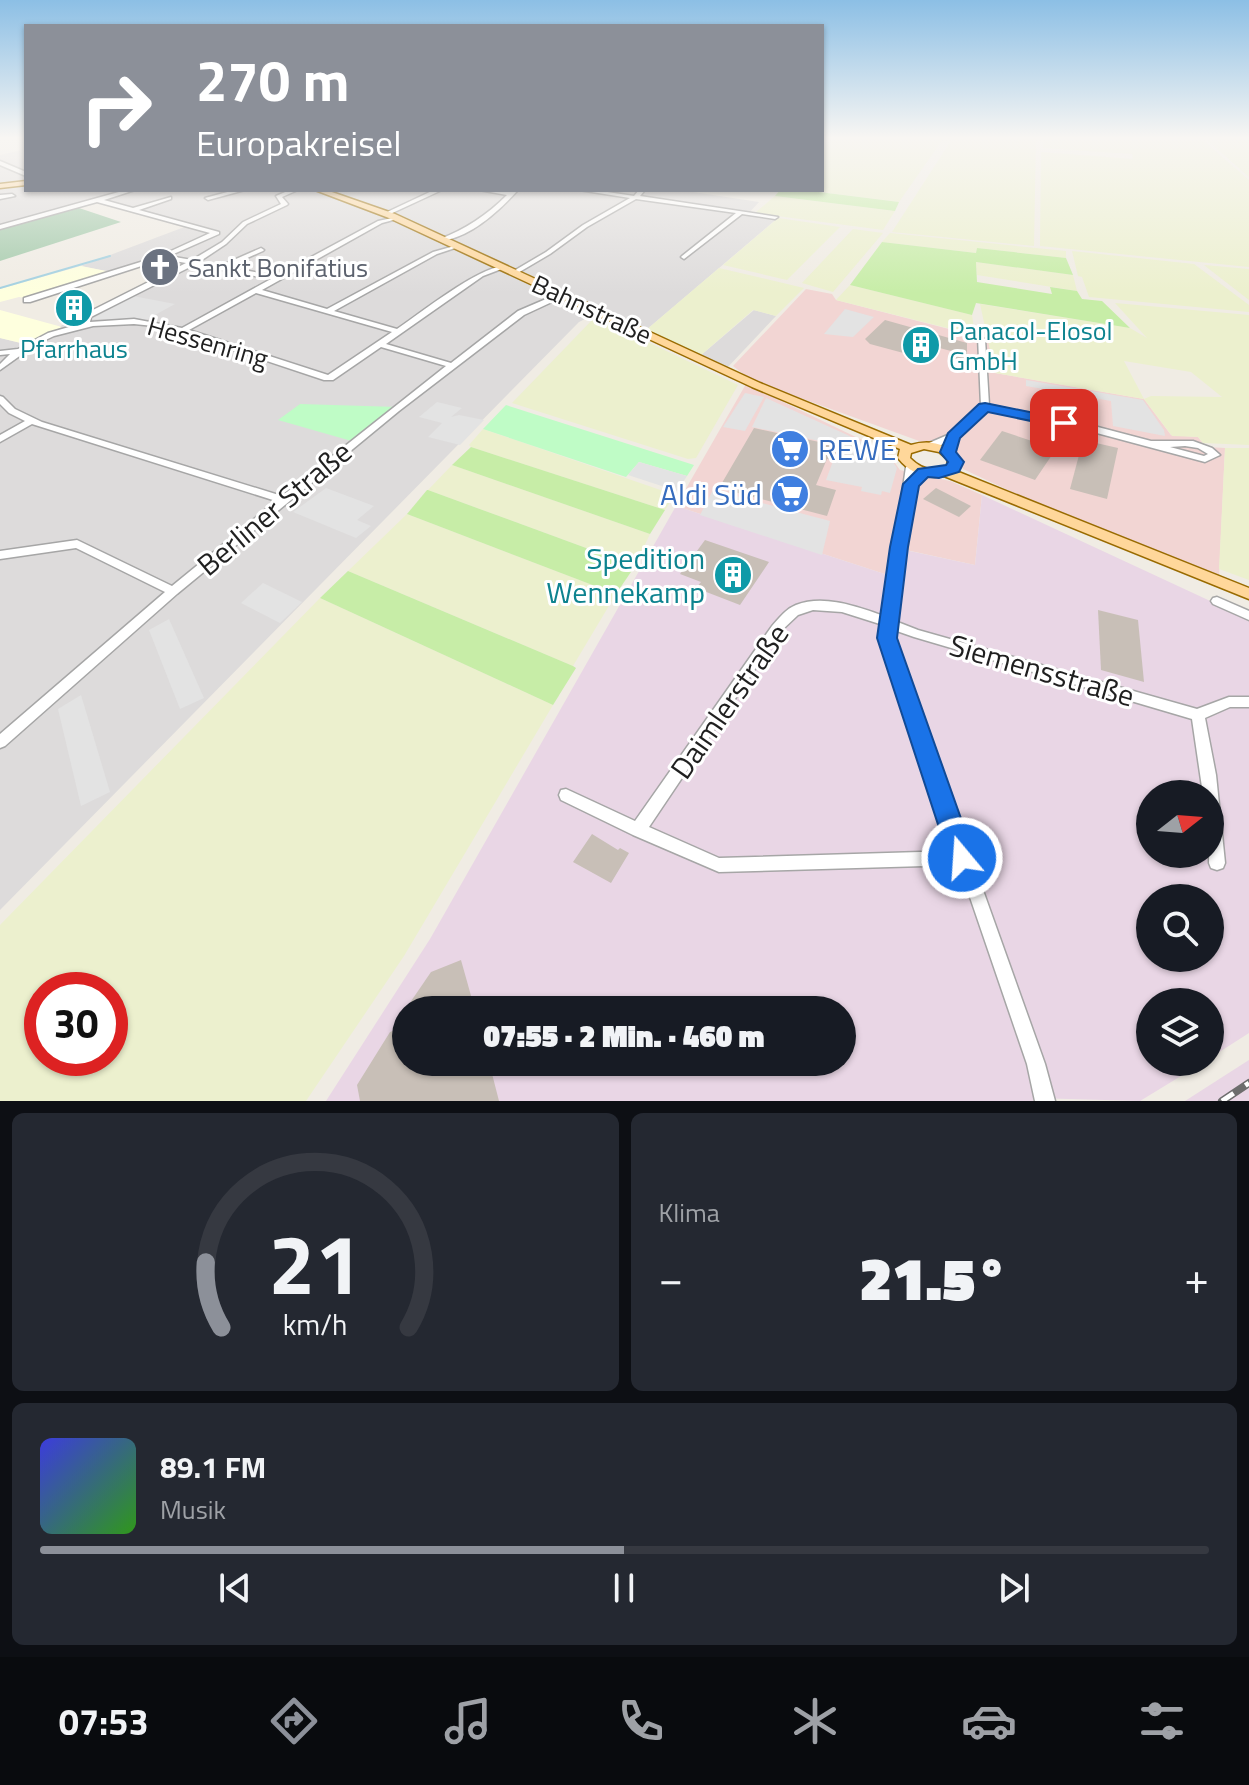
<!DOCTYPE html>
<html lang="de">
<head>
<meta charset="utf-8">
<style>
	:root { --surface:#171b24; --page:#242831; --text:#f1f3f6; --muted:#9ea1a6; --line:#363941; --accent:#8c9099 }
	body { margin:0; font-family:"Titillium Web",sans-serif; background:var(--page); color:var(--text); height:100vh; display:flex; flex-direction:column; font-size:30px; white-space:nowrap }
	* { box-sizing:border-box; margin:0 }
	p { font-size:26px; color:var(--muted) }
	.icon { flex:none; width:44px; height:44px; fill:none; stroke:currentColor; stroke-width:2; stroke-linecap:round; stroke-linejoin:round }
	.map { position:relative; height:1101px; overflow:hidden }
	.panel { display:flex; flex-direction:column; gap:12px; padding:12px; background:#0d0f14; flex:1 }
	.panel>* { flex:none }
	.top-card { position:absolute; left:24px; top:24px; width:800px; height:168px; border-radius:0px; box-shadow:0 2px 6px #0004; background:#8c9099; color:#fff; overflow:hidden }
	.needle { width:52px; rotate:73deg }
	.fabs { position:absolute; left:1136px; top:780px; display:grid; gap:16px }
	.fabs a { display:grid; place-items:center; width:88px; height:88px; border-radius:50%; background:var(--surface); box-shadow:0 2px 6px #0004; font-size:40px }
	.speed { position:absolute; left:24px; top:972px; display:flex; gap:16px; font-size:40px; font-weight:700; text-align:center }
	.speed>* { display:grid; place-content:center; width:104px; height:104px; border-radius:50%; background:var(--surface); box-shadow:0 2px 6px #0004; line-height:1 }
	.speed .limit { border:12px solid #d22; background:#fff; color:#111 }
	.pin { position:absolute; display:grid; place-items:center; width:68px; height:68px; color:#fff; margin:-34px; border-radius:16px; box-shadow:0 4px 12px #0006 }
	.me { position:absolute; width:88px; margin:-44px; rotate:342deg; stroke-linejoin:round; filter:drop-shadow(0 0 6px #0008) }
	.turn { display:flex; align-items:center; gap:28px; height:168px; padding:0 40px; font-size:36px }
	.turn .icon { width:104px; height:104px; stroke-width:2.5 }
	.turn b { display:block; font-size:56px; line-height:68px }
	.big { font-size:60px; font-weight:800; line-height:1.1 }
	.panel .widget { flex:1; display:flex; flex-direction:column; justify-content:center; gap:12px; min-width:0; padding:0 28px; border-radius:12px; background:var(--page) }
	.panel .dial { align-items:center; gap:0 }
	.dial svg { height:208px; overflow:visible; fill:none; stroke:var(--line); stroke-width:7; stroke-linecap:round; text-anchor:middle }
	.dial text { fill:var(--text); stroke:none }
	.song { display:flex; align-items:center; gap:24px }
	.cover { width:96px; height:96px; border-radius:12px; background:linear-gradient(135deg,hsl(240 70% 55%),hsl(110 70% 35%)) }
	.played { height:8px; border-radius:4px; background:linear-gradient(90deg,var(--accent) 50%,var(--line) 50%) }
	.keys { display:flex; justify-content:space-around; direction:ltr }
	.heat { display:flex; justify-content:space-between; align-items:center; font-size:44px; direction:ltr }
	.panel .tiles { flex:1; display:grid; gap:12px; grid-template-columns:1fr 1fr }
	.widget:last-child { grid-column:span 2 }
	.trip { position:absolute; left:392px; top:996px; width:464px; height:80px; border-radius:40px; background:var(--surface); box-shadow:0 2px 6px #0004; font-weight:800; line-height:80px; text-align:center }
	.tabs { display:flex; height:128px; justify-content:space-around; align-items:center; background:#090b0e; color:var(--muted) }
	.tabs .icon { width:56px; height:56px }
	.tabs .current { color:var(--accent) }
	.tabs b { font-size:36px; color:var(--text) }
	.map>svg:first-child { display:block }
</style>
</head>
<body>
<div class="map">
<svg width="1249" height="1101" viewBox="0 0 1249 1101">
	<rect width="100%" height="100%" fill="#f0ece4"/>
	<!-- residential -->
	<g fill="#dddbdb">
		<path d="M26 149V190H680L759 202 749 213 779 217 645 331 595 314 579 322 0 910V338L25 344 185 263 160 257 111 272 81 266 187 226 98 200 0 228V155Z"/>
		<path d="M754 310 776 316 727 368 700 356Z"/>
	</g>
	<!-- commercial -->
	<g fill="#f2d5d3">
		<path d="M806 289 832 294 836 300 988 339 995 373 1144 399 1171 435 1198 437 1206 447 1225 448 1219 577 1076 522 963 469 955 454 751 380 733 366Z"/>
		<path d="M746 384 887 452 900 470 950 481 982 495 975 565 906 550 900 579 676 506Z"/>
	</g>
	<!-- industrial -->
	<g fill="#e9d6e5" fill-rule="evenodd">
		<path d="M982 495 1249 619V1033L1210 1058V1002H1150V1062H1204L1140 1101 1033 1098V1101H326L430 939 676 506 900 579 905 550 975 565ZM1150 794H1210V854H1150ZM1150 898H1210V958H1150ZM406 1010H842V1062H406Z"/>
		<path d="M1249 1060V1101H1185Z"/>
	</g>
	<!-- education -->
	<g fill="#feffde">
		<path d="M81 266 111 272 25 298 19 297 0 302V289Z"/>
		<path d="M0 310 62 327 25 344 0 338Z"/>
	</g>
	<!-- farmland -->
	<g fill="#ecf0ce" fill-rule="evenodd">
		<path d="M831 139H943L899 202 803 190H822V148Z"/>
		<path d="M952 139H1036L1034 246 892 232Z"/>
		<path d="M1044 139 1204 141 1249 180V267L1040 246 1041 152 1133 159 1132 154 1043 148Z"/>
		<path d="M1197 139H1249V177L1208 141 1211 140Z"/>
		<path d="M775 196 895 211 883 230 755 213Z"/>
		<path d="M778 218 840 227 787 280 723 265Z"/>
		<path d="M853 229 883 233 833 292 802 283Z"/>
		<path d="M890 233 1066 251V258L977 248 976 253 882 242Z"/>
		<path d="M1072 251 1194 264 1249 305V312L1089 297 1082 277 1078 276Z"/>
		<path d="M976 262 1073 275 1077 291 977 275Z"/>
		<path d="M1204 265 1249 269V300L1209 269Z"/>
		<path d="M719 268 804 288 776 316 753 310 700 356 645 331Z"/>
		<path d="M850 285 972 315 975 335 836 300Z"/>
		<path d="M1115 303 1249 315V445L1203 443 1198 437 1172 436 1144 399 995 373 980 304 1130 328 1147 338ZM1124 361 1191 372 1222 397 1151 396 1144 399Z"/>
		<path d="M595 317 738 385 696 458 688 459 512 403Z"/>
		<path d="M483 429 675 495 665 510 471 447 469 445Z"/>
		<path d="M1225 448H1249V580L1219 569Z"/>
		<path d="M452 465 650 534 635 566 428 490Z"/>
		<path d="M407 514 616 594 573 666 348 571Z"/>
		<path d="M320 598 553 705 404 956 306 1101H0V925ZM42 990H110V1058H42Z"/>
	</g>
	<!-- grass -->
	<g fill="#c7eda7">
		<path d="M780 190H803L899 202 895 211 775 196Z"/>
		<path d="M882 242 976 253 977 248 1066 258 1073 275 976 262 977 282 1052 294 1050 287 1077 291 1082 299 1102 301 1130 328 976 303 972 315 850 285Z"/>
		<path d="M471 447 665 510 650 534 452 465Z"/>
		<path d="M427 490H428L635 566 616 594 407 514Z"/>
		<path d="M348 571 573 666 576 668 553 705 320 598Z"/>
	</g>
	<!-- cemetery -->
	<path fill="#a4caab" d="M76 207 121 222 0 261V228Z"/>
	<!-- park -->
	<g fill="#bffcc6">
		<path d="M300 404 398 407 355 442 278 420Z"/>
		<path d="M506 405 694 465 687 476 639 462 626 477 483 429Z"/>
	</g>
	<!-- parking -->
	<g fill="#e3e3e3">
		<path d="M133 296 175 304 146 320 92 319Z"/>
		<path d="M845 309 874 317 853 337 824 334Z"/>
		<path d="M1026 380 1143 400 1164 430 1165 436 1113 426 1111 401 1026 386Z"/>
		<path d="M745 393 764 397 745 431 723 427Z"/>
		<path d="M766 398 887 453 897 468 890 493 882 491 881 495 861 491 862 487 826 480 839 445 752 427Z"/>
		<path d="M437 402 462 408 451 417 459 415 484 420 460 445 428 437 442 423 419 417Z"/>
		<path d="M639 462 687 476 677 491 628 475Z"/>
		<path d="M326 488 374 506 357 520 371 526 356 538 293 512Z"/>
		<path d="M713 490 830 521 822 555 700 515Z"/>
		<path d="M263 583 302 602 280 623 241 603Z"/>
		<path d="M169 619 204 698 180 709 149 630Z"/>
		<path d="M81 695 110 792 81 806 58 709Z"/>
	</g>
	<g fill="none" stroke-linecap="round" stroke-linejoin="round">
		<!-- stream -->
		<path stroke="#a2d0e0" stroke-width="2" d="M0 288 110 256"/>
	</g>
	<!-- building -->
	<g fill="#c8bfb7">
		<path d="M885 320 967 343V370L950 368 951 351 932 346 922 358 870 344 865 339Z"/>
		<path d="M754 428 838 446 833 460 827 459 816 485 836 490 827 516 719 488Z"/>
		<path d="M1002 431 1056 449 1035 480 980 460Z"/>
		<path d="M1083 440 1118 448 1107 499 1070 489Z"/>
		<path d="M936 488 971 506 959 517 923 499Z"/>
		<path d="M705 540 769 562 740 605 696 588 701 582 680 574Z"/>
		<path d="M1098 610 1138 620 1144 682 1101 670Z"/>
		<path d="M592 834 618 850 620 848 629 853 611 883 573 862Z"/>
		<path d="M461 960 475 1010H405L431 972Z"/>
		<path d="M406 1026V1062H489L499 1101H360L357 1085 390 1032Z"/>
	</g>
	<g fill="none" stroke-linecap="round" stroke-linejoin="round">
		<defs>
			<g id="minor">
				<path d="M0 161 26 172V176L0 165Z"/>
				<path d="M126 190H135L104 200 133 208 171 197V199L139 210 219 232V234L169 256 192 260 222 242 243 222 281 204 276 196 290 190H298L282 197 288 204 287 205 247 224 226 244 199 262 220 266 261 248 264 250 263 251 227 267 276 276 378 221 397 217V219L382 223 262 290 327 309 433 252 458 245V247L437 254 334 311 397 329C422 312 477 268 504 266V268L483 276 386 344 451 363 518 311 560 293 567 295 524 315 399 411 177 594 5 746 0 748V734L165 592 76 548 0 559V551L77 540 172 586 276 501 32 424 0 442V435L25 421 9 413 0 404V396L3 397 15 409 42 422 282 496 446 366 381 347 333 380H324L183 333 154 326 134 324 93 326 54 336 35 345 0 370V364L10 354 0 355V351L18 349 48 333 83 323 85 314 186 263 163 259 30 302H24V298L160 256 210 233 97 202 0 229V225ZM194 265 271 279 182 328 134 319 90 322 91 317ZM256 293 392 332 328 375 189 330Z"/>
				<path d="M235 190H245L208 200 205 198Z"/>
				<path d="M434 190H442L388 215 383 214Z"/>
				<path d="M479 190 510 192 512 190H518C498 212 470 238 440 241V239C466 229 487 215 507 195Z"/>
				<path d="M579 190H594L634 196 639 190H645L640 196 778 217 775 219 742 214 684 259 681 257 682 256 736 213 636 199 587 227 550 254 516 274H512V272L546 252 583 225 630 198Z"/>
				<path d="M0 195 12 194 15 196 0 199Z"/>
				<path d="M978 337 985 339 989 405 1094 426 1151 441H1193L1212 448 1220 455 1205 462 1093 432 987 410C970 425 953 447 929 447L927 445 929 443 950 434 981 406ZM1185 446 1198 448 1208 454 1204 456 1170 447Z"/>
				<path d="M911 464 916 467 895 621 918 630 1197 709 1229 697H1249V707H1230L1205 718 1216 775 1225 863 1223 868 1217 870 1211 868 1209 863 1210 794H1203L1192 719 914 637 894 630 893 638 1045 1064 1055 1101H1035L1027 1064 959 865 719 872 633 835 561 800 559 795 561 790 566 789 635 821 772 626C779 618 786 609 796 605 824 594 858 607 884 616L906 467ZM813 610 842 612 883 625 881 638 954 851 719 858 649 827 780 632 798 615Z"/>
				<path d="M1217 597 1249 611V620L1213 604 1211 601 1213 598Z"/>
			</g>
			<g id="major">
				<path d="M26 181V185L0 188V184Z"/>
				<path d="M315 190H326L395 214 760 383 911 445C930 439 947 444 960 459L959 468 956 471 1249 588V599L944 476C925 479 910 473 898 458L900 449 752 387 389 218ZM924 449 939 452 948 460 947 466C933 473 921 469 910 458L911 453Z"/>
			</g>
		</defs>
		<!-- minor casing -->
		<use href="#minor" stroke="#a6a6a6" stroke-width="3"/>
		<!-- major casing -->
		<use href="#major" stroke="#996b00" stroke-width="3"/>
		<!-- minor -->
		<use href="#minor" fill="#fff" fill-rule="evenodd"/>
		<!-- major -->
		<use href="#major" fill="#ffd79a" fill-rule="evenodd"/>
		<defs>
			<path id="rail" d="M1222 1101 1249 1083"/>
		</defs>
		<!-- rail casing -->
		<use href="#rail" stroke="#6d6d6d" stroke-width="8"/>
		<!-- rail -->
		<use href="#rail" stroke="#fff" stroke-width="5" stroke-dasharray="14" stroke-linecap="butt"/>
	</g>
	<!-- sky -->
	<linearGradient id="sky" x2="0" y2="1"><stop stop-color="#8cbfe5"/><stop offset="0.47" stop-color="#f8f6f3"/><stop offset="1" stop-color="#f8f6f3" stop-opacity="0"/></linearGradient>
	<rect width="1249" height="293" fill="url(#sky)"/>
	<!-- route -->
	<path fill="#1a73e8" stroke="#114b97" stroke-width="2" d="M985 403 1064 419 1072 423 1064 428 988 412 960 438 956 452 964 462 959 472 939 478 928 477 919 486 908 547 897 638 975 858 971 866 962 870 953 866 949 858 877 638 890 547 903 484 918 469 946 465 948 462 940 452 948 433 979 404Z"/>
	<!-- icons -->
	<defs>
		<symbol id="church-disc" viewBox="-11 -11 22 22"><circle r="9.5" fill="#6b7280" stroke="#fff"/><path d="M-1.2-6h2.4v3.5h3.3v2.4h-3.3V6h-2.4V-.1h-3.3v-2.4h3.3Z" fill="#fff"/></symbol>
		<symbol id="building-disc" viewBox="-11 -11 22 22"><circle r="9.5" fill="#0f9aa8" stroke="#fff"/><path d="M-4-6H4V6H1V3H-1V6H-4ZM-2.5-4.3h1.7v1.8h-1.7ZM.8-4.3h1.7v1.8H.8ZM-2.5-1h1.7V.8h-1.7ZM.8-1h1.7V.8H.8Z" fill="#fff"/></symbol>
		<symbol id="supermarket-disc" viewBox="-11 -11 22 22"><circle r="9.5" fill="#3f7fe0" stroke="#fff"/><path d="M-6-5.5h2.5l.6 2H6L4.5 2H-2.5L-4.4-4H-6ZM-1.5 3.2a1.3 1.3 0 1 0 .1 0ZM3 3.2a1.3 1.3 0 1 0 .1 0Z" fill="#fff"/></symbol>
	</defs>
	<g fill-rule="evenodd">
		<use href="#church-disc" x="138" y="245" width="44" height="44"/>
		<use href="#building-disc" x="52" y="286" width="44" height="44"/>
		<use href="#building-disc" x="899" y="323" width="44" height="44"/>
		<use href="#supermarket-disc" x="768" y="427" width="44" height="44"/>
		<use href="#supermarket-disc" x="768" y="472" width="44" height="44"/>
		<use href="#building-disc" x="711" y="553" width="44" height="44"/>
	</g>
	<g text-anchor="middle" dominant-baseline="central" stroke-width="6" stroke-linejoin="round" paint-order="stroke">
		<!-- far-worship labels -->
		<g font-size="26" fill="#5b616d" stroke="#fff" text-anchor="start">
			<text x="188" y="267">Sankt Bonifatius</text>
		</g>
		<!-- far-street labels -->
		<g font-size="26" fill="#1f1f1f" stroke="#fff">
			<text transform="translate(592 309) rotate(25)">Bahnstraße</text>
			<text transform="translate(208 342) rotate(16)">Hessenring</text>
		</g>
		<!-- far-culture labels -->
		<g font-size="26" fill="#0d838f" stroke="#fff" text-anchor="start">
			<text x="949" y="330">Panacol-Elosol<tspan x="949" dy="30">GmbH</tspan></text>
			<text x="74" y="348" text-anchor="middle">Pfarrhaus</text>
		</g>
		<!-- shop labels -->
		<g font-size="30" fill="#366cbe" stroke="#fff" text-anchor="start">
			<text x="818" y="449">REWE</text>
			<text x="762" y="494" text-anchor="end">Aldi Süd</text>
		</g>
		<!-- street labels -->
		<g font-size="30" fill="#1f1f1f" stroke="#fff">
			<text transform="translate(274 508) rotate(-40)">Berliner Straße</text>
			<text transform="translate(1042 670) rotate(16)">Siemensstraße</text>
			<text transform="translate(729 701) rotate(-55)">Daimlerstraße</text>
		</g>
		<!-- culture labels -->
		<g font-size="30" fill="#0d838f" stroke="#fff" text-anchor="end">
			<text x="705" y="558">Spedition<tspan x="705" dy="34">Wennekamp</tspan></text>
		</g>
	</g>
</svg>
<div class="fabs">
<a><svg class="needle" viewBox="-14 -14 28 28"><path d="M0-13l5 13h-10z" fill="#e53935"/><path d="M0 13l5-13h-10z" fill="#9ea1a6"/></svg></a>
<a><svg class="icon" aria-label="search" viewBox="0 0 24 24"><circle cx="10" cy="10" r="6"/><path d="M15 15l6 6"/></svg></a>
<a><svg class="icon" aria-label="layers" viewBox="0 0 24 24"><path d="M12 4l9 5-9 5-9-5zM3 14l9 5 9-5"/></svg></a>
</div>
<div class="speed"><div class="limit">30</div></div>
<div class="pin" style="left:1064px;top:423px;background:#d93025"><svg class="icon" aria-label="arrive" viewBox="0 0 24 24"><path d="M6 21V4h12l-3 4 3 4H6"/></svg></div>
<svg class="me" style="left:962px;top:858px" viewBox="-20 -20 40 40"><circle r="17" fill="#1a73e8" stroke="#fff" stroke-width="3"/><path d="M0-11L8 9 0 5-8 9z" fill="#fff"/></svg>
<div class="trip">07:55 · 2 Min. · 460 m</div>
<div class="top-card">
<div class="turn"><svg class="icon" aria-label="right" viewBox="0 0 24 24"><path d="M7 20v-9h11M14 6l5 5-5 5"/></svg><div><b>270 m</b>Europakreisel</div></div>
</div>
</div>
<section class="panel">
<div class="tiles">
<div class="widget dial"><svg viewBox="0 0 100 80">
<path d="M14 69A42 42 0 1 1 86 69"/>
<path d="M14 69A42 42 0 0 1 8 44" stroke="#8c9099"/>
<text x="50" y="56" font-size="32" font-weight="700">21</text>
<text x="50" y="72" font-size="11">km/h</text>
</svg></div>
<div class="widget"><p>Klima</p>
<div class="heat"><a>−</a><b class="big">21.5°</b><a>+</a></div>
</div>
<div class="widget">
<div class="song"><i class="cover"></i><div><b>89.1 FM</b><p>Musik</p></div></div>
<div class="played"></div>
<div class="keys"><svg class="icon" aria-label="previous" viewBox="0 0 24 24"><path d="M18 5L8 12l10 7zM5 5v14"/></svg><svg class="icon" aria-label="pause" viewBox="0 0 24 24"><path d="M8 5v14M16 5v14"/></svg><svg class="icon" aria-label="next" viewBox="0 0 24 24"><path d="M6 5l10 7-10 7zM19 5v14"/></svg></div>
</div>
</div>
</section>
<nav class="tabs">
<b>07:53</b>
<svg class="icon current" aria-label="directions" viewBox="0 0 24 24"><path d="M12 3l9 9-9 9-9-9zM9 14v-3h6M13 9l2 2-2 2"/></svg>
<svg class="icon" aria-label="music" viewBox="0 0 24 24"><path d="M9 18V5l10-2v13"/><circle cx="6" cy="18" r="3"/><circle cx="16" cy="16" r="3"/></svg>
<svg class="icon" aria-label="phone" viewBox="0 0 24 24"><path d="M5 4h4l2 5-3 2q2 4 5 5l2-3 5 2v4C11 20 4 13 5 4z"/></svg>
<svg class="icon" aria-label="climate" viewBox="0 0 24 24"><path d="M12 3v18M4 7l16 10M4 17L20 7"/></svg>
<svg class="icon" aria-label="car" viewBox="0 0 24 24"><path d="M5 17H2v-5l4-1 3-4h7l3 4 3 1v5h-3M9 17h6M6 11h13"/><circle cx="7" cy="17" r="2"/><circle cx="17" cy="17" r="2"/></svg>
<svg class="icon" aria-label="filters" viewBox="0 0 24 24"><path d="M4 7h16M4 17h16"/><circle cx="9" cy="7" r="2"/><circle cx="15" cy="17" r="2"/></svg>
</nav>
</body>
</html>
